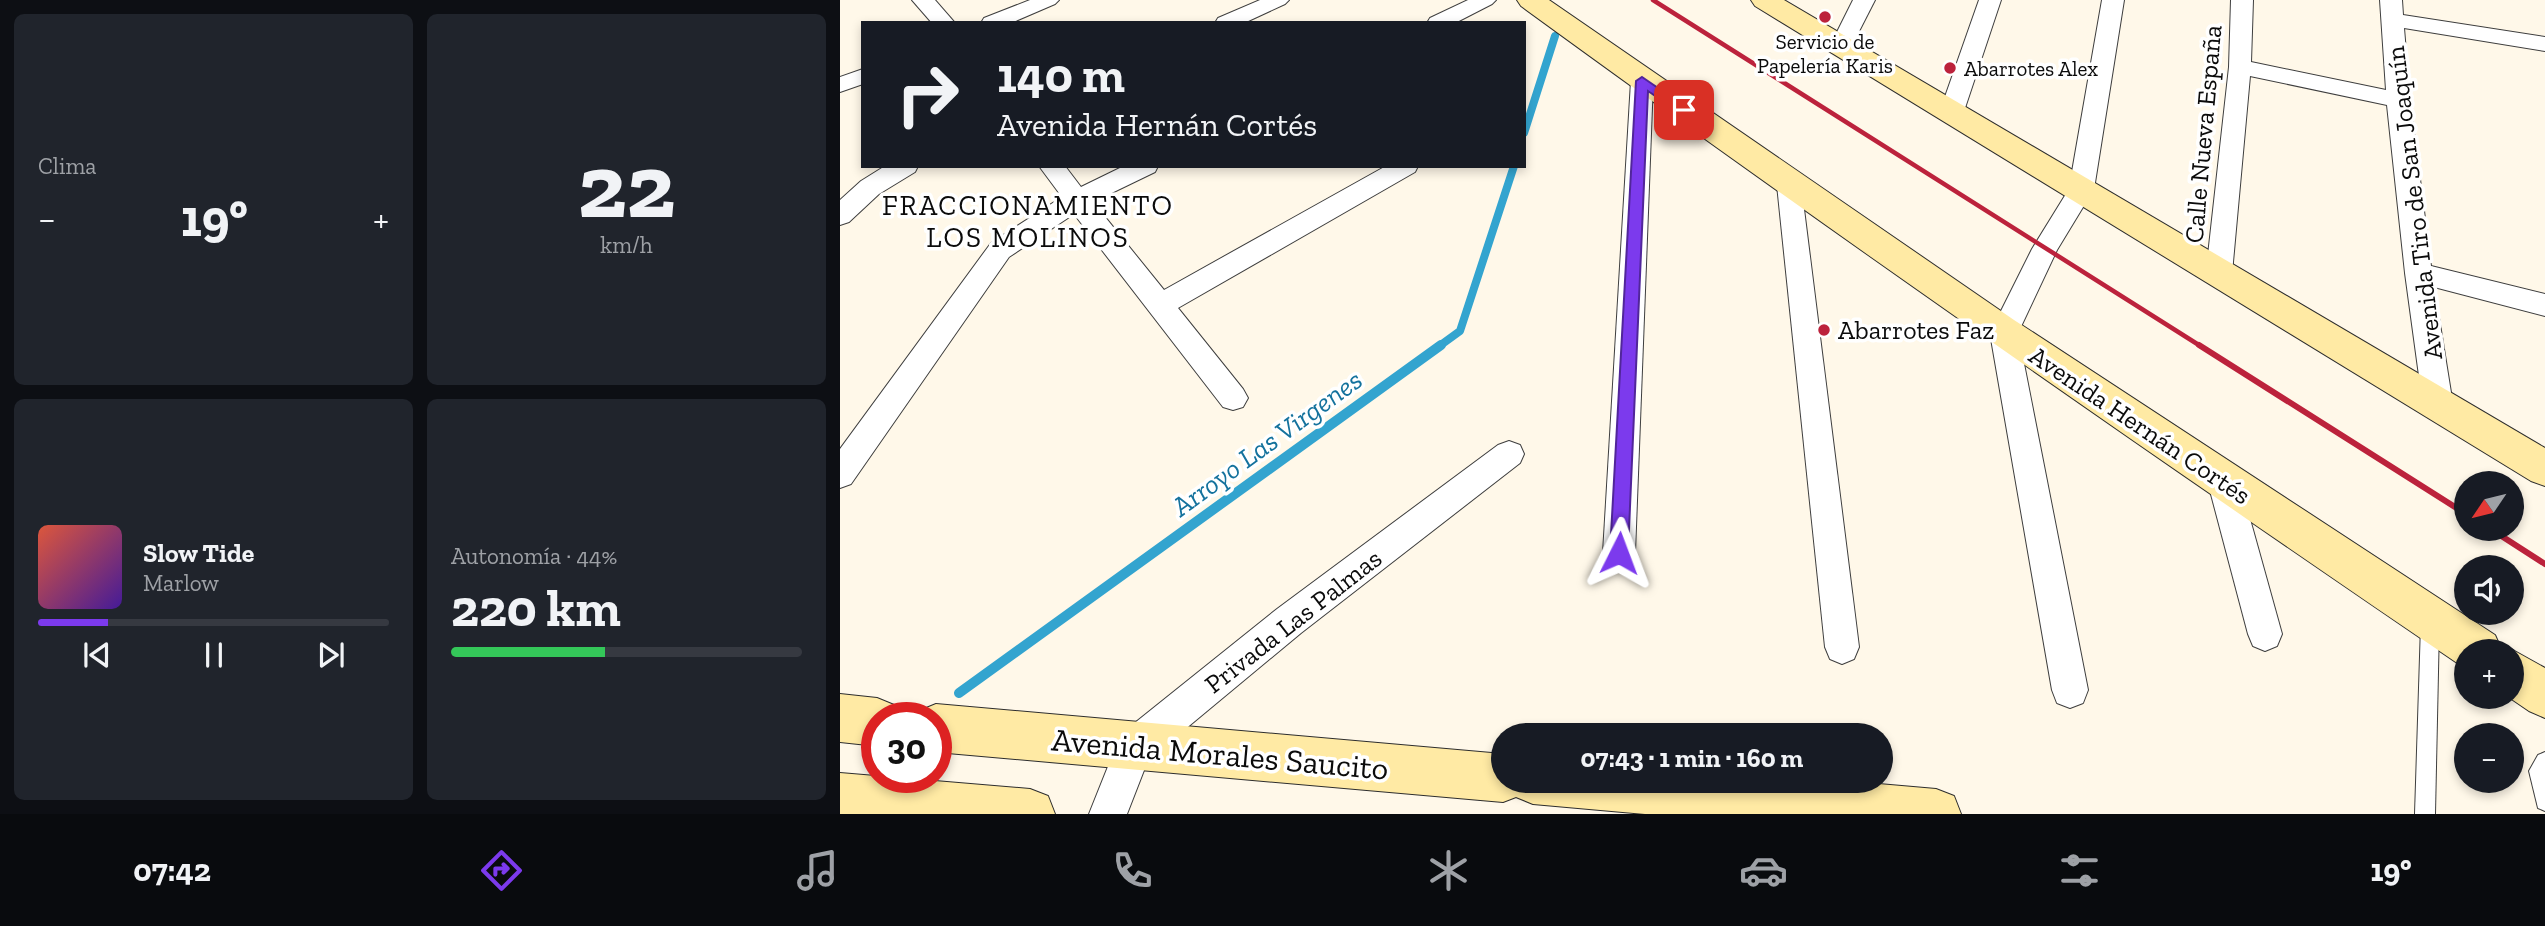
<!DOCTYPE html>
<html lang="es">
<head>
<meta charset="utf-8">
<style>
	:root { --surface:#171b24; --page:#20242c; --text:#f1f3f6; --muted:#9ea1a6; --line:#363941; --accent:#7c3aed }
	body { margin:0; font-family:"Zilla Slab",serif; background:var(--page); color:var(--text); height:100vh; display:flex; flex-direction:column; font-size:26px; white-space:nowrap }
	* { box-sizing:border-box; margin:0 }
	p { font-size:23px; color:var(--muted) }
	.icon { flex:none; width:38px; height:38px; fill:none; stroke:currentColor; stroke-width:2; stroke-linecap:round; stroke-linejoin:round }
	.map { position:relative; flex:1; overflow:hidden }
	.side { display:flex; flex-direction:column; gap:14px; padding:14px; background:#0d0f14; width:840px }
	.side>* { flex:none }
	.top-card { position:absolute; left:21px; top:21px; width:665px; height:147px; border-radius:0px; box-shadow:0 4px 10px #0003; background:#171b24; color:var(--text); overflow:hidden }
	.needle { width:46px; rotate:235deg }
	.tools { position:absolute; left:1614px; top:471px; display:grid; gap:14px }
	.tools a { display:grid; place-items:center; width:70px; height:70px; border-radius:50%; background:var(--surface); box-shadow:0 4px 10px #0003; font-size:35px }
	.speed { position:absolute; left:21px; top:702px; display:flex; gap:14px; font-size:35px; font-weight:700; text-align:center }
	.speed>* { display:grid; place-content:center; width:91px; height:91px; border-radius:50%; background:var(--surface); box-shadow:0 4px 10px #0003; line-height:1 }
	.speed .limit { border:10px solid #d22; background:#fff; color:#111 }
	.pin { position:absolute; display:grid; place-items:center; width:60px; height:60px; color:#fff; margin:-30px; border-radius:14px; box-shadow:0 4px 10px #0006 }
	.me { position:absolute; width:77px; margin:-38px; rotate:3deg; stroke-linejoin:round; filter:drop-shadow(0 0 5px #0008) }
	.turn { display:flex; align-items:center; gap:24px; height:147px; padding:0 21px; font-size:32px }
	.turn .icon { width:91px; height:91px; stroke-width:2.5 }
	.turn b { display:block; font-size:49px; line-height:60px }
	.big { font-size:52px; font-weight:800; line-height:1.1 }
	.side .widget { flex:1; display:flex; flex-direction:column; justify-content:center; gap:10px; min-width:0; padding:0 24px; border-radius:10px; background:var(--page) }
	.side .dial { align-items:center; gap:0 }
	.dial b { font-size:91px; line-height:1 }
	.song { display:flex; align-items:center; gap:21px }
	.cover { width:84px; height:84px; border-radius:10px; background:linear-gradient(135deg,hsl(10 70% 55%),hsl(260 70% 35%)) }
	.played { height:7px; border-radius:4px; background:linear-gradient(90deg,var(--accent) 20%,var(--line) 20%) }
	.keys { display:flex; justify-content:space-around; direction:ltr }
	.heat { display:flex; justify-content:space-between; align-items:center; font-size:38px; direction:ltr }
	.charge { height:10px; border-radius:5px; background:linear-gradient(90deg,#34c759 44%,var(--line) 0) }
	.side .tiles { flex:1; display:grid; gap:14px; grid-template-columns:repeat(2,1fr) }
	.trip { position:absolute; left:651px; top:723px; width:402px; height:70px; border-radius:35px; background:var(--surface); box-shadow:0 4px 10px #0003; font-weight:800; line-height:70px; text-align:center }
	.dock { display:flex; height:112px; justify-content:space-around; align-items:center; background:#090b0e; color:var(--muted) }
	.dock .icon { width:49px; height:49px }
	.dock .active { color:var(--accent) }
	.dock b { font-size:32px; color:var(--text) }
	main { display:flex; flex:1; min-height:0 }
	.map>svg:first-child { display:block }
</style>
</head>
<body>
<main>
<section class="side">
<div class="tiles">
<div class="widget"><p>Clima</p>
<div class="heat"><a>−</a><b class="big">19°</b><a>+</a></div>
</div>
<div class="widget dial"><b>22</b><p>km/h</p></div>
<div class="widget">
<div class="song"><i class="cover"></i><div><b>Slow Tide</b><p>Marlow</p></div></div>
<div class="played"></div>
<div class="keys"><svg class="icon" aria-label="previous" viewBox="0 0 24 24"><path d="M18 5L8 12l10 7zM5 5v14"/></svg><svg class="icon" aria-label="pause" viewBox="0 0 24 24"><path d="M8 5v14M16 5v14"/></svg><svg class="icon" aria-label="next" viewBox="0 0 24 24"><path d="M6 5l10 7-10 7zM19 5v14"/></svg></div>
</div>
<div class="widget"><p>Autonomía · 44%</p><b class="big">220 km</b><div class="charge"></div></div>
</div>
</section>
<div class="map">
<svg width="1705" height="814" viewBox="0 0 1705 814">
	<rect width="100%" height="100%" fill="#fff8e9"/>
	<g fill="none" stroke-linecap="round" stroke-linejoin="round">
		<!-- stream-far1 -->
		<g stroke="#33a4cf" stroke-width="8">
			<path d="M684 133 715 36"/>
			<path d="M598 347 620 331 674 166"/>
		</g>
		<!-- stream -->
		<path stroke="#33a4cf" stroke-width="10" d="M119 693 601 345"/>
		<defs>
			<g id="lane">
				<path d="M1590 616 1596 619 1599 625 1595 814H1575L1581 625 1584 619Z"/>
				<path d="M1705 752V811L1698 808 1689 771 1698 755Z"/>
			</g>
			<g id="street">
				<path d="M72 0H95L115 23H92Z"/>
				<path d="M190 0H219L215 4 171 23H141L144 18Z"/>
				<path d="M420 0H449L445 4 404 23H375L378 18Z"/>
				<path d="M628 0H656L652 4 615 23H587L590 18Z"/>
				<path d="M1013 0H1035L1009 51H993L990 46Z"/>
				<path d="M1139 0H1161L1124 111 1120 116 1112 119 1104 116 1100 111Z"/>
				<path d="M1262 0H1284L1254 189 1217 250 1178 333 1248 690 1243 703 1230 708 1217 703 1212 690 1150 333 1192 249 1229 189Z"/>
				<path d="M1391 0H1413L1411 62 1546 90 1540 0H1562L1563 15 1705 37V51L1564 28 1570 100 1591 266 1705 294V316L1594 287 1613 405 1609 414 1598 417 1587 414 1583 405 1565 273 1547 105 1410 76 1392 273 1389 280 1379 283 1369 280 1366 273 1389 67Z"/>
				<path d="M23 69V84L0 92V77Z"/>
				<path d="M802 74 810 76 813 81 795 553 791 564 779 568 767 564 763 553 791 81 794 76Z"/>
				<path d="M45 166H78L75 172 39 194 9 222 0 225V200L21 181Z"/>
				<path d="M199 166H225L241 187 284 166H318L315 172 253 202 324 290 546 166H578L575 172 338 308 403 389 408 398 403 407 393 410 383 407 234 214 169 257 11 484 0 488V449L151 243 222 197Z"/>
				<path d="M949 176 958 179 961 185 1019 647 1014 659 1002 664 990 659 985 647 937 185 940 179Z"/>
				<path d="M669 441 680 445 684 454 680 463 461 633 308 760 287 814H249L281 734 437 609 658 445Z"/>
				<path d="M1384 469 1395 473 1400 483 1442 634 1437 646 1425 651 1413 646 1408 634 1368 483 1373 473Z"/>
			</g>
			<g id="secondary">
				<path d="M677 0H709L1174 320 1655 635 1662 651H1626V668L1623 667C1306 451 991 232 681 6Z"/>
				<path d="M911 0H944L1705 448V486L1691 481 915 6Z"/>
				<path d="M1671 649 1705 668V718L1689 711 1667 696H1671V651H1667Z"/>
				<path d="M0 694 37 698 54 705 59 718H37V746L0 742Z"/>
				<path d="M96 704 663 754V780H993L1096 789 1114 796 1121 814H805L693 804 676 797 663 802 96 752V718H77L79 711Z"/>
				<path d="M0 773 190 789 208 796 215 814H0Z"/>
			</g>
		</defs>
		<!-- lane casing -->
		<use href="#lane" stroke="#3e3e3e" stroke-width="2"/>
		<!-- street casing -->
		<use href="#street" stroke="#3e3e3e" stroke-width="2"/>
		<!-- secondary casing -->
		<use href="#secondary" stroke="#2d2d2d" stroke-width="2"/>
		<!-- lane -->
		<use href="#lane" fill="#fff" fill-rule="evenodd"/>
		<!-- street -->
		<use href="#street" fill="#fff" fill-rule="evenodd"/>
		<!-- secondary -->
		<use href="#secondary" fill="#ffeaa4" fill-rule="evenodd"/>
		<!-- rail-far1 -->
		<path stroke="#bc223c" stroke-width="4.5" d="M813 0 1362 347"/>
		<!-- rail -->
		<g stroke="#bc223c" stroke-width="6">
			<path d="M1359 345 1626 514"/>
			<path d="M1649 528 1705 564"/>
		</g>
	</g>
	<!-- route -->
	<path fill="#7c3aed" stroke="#51269a" stroke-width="2" d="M802 77 850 110 849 113H840L808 91 788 553 785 559 779 561 773 559 770 553 796 81Z"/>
	<!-- markers -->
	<g fill="#bc223c" stroke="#fff" stroke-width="2.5">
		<circle cx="985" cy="17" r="7"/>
		<circle cx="1110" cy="68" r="7"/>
		<circle cx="984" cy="330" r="7"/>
	</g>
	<g text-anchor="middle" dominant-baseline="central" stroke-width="7" stroke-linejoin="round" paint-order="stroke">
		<!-- far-poi labels -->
		<g font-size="21" fill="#0b0b0b" stroke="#fff">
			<text x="985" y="41">Servicio de<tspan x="985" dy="24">Papelería Karis</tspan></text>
			<text x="1124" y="68" text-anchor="start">Abarrotes Alex</text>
		</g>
		<!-- street labels -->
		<g font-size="26" fill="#0b0b0b" stroke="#fff">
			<text transform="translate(1363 134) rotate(-85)">Calle Nueva España</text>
			<text transform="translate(1574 203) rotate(-97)">Avenida Tiro de San Joaquín</text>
			<text transform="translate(1300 425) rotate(34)">Avenida Hernán Cortés</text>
			<text transform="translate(453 621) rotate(-38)">Privada Las Palmas</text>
		</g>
		<!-- poi labels -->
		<g font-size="26" fill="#0b0b0b" stroke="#fff" text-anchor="start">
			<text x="998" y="330">Abarrotes Faz</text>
		</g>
		<!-- neighbourhood labels -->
		<g font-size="28" letter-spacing="2" fill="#0b0b0b" stroke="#fff">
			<text x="188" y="205">FRACCIONAMIENTO<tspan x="188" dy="32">LOS MOLINOS</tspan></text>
		</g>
		<!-- water labels -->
		<g font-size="28" font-style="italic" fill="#14729d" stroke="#fff">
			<text transform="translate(427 443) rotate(-36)">Arroyo Las Virgenes</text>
		</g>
		<!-- near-street labels -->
		<g font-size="32" fill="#0b0b0b" stroke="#fff">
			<text transform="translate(380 754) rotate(5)">Avenida Morales Saucito</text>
		</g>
	</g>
</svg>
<div class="tools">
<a><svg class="needle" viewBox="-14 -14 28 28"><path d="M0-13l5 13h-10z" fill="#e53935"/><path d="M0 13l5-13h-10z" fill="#9ea1a6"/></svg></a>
<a><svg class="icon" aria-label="sound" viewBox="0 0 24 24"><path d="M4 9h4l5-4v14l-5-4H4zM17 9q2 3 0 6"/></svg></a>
<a>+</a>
<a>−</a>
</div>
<div class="speed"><div class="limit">30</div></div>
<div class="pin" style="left:844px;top:110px;background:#d93025"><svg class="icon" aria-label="arrive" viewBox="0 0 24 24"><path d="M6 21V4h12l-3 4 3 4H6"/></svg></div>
<svg class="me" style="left:779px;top:553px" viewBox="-20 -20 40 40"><path d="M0-17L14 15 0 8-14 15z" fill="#7c3aed" stroke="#fff" stroke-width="4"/></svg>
<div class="trip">07:43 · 1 min · 160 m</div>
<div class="top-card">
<div class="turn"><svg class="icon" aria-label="right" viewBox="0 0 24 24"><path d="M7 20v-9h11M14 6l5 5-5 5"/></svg><div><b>140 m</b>Avenida Hernán Cortés</div></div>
</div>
</div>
</main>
<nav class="dock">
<b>07:42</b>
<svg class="icon active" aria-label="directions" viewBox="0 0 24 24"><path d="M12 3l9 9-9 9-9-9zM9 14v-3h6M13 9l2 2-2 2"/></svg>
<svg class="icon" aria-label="music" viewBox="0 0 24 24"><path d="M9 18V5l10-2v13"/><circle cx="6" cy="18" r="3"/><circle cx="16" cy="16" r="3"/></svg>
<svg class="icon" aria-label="phone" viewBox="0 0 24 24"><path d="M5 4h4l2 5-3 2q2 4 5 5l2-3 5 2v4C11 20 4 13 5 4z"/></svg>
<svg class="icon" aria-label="climate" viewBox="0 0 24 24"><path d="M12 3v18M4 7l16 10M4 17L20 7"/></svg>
<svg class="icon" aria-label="car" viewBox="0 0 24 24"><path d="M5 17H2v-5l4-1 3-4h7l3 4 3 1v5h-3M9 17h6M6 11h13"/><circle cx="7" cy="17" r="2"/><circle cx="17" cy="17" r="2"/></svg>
<svg class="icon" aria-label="filters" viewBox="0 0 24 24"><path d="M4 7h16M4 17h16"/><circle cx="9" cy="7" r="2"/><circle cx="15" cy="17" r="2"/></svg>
<b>19°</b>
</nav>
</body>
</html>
